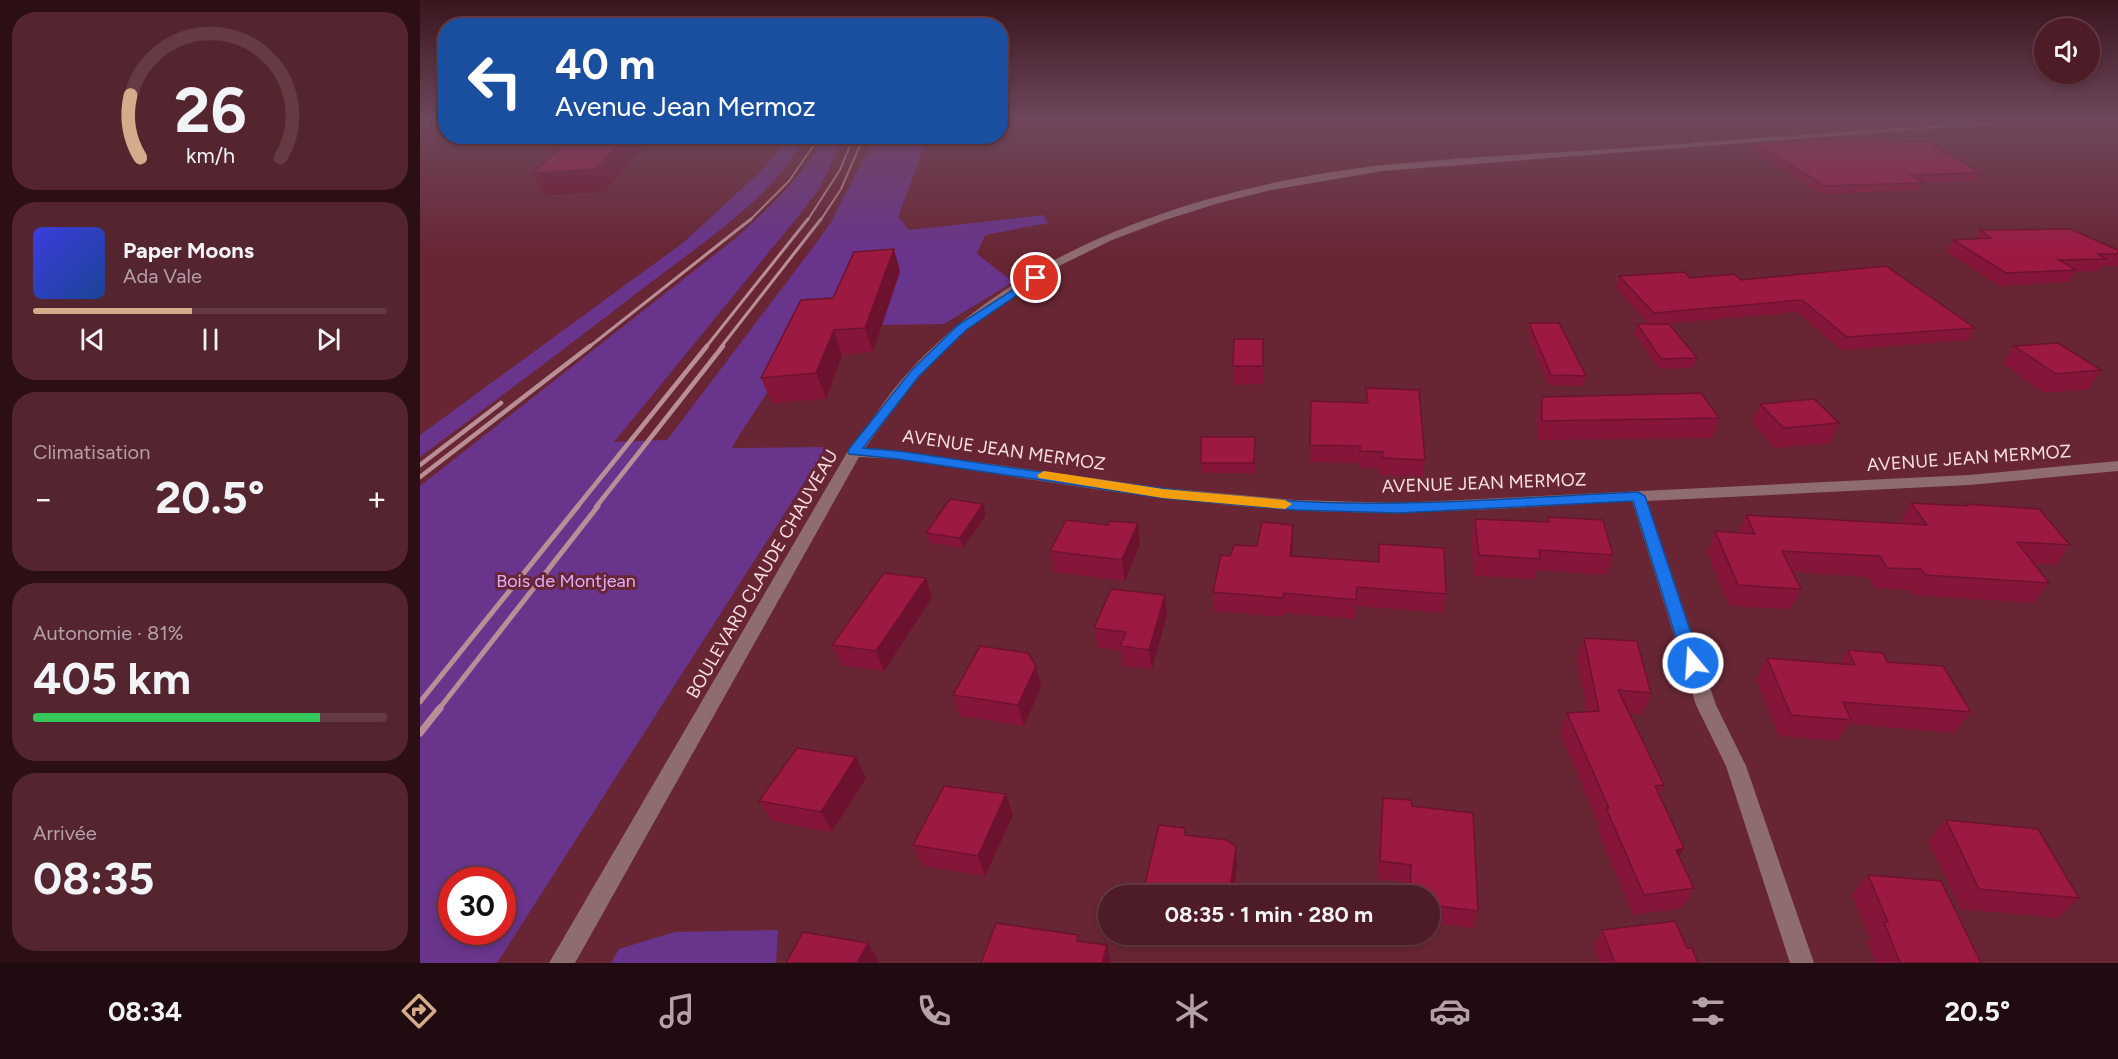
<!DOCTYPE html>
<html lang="fr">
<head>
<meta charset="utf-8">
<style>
	:root { --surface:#4e1c27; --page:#55252f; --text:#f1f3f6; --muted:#b3a1a7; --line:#653a44; --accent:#d6ab8b }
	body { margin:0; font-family:Figtree,sans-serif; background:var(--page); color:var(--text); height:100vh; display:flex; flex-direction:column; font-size:22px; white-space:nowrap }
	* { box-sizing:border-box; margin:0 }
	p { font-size:20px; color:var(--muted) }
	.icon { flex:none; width:33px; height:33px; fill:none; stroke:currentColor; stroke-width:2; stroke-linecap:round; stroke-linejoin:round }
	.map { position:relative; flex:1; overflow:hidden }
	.side { display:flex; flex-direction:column; gap:12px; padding:12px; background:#2b0f15; width:420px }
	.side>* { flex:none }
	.banner { position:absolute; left:18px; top:18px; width:570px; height:126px; border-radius:24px; box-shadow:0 3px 9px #0003,0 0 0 2px var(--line); background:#1a4fa0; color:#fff; overflow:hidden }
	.controls { position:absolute; left:1614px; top:18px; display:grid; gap:12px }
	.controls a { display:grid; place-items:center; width:66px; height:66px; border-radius:50%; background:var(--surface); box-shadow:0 3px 9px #0003,0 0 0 2px var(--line); font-size:30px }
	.speed { position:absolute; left:18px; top:867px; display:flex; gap:12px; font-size:30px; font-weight:700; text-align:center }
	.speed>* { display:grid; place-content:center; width:78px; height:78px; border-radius:50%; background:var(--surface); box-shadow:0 3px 9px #0003,0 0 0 2px var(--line); line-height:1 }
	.speed .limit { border:9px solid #d22; background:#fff; color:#111 }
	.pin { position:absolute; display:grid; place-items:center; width:51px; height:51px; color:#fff; margin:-26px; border:3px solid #fff; border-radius:50%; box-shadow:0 2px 6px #0007 }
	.me { position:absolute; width:66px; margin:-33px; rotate:342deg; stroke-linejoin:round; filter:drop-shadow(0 0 4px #0008) }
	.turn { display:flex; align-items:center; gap:21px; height:126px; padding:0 18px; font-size:27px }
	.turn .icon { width:78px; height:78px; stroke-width:2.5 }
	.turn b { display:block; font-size:42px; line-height:51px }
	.big { font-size:45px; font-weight:700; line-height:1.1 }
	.side .widget { flex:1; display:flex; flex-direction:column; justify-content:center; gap:9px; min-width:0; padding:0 21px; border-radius:24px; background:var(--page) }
	.side .dial { align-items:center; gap:0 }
	.dial svg { height:156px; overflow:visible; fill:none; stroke:var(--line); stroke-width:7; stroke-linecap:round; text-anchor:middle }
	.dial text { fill:var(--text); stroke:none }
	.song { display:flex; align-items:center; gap:18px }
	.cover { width:72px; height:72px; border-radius:9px; background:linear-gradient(135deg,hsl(240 70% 55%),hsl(220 70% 35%)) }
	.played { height:6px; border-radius:3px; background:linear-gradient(90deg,var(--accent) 45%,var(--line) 45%) }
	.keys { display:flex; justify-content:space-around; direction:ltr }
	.heat { display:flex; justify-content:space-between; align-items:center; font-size:33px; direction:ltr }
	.charge { height:9px; border-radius:4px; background:linear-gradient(90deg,#34c759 81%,var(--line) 0) }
	.trip { position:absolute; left:678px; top:885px; width:342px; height:60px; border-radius:30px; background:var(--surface); box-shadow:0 3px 9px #0003,0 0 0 2px var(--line); font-weight:700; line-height:60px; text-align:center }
	.menu { display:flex; height:96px; justify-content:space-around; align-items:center; background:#1f0b10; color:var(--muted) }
	.menu .icon { width:42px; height:42px }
	.menu .current { color:var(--accent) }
	.menu b { font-size:27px; color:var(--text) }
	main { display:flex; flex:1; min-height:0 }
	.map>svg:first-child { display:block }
</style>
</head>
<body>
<main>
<section class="side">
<div class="widget dial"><svg viewBox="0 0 100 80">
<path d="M14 69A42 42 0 1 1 86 69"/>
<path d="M14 69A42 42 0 0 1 9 37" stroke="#d6ab8b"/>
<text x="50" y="56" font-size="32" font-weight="700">26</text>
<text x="50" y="72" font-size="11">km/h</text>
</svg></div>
<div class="widget">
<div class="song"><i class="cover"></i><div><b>Paper Moons</b><p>Ada Vale</p></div></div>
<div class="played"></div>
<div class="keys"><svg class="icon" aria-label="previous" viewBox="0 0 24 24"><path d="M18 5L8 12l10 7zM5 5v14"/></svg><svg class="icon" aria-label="pause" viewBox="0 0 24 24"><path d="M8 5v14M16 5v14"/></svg><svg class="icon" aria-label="next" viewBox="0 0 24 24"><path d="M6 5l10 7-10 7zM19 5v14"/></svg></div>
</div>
<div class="widget"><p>Climatisation</p>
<div class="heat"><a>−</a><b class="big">20.5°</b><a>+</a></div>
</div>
<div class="widget"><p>Autonomie · 81%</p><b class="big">405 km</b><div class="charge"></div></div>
<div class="widget"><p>Arrivée</p><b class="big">08:35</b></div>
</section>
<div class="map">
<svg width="1698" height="963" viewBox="0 0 1698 963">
	<rect width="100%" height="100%" fill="#682634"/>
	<!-- green -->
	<g fill="#69348c" fill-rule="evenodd">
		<path d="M366 137H384C358 194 279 245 230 283 154 342 77 399 0 457V435L264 242 343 169 364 143Z"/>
		<path d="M404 137H425L399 189 380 214 194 442 247 440 400 238 411 222 449 148 452 137H508L478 217 489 230 624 215 628 223 565 235 557 254 593 282 524 324 391 326 318 437 312 448 407 447 77 963H0V486L317 237C351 206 382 177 404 137ZM32 880H82V932H32Z"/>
		<path d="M358 930 356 963H191L199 949 255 932Z"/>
	</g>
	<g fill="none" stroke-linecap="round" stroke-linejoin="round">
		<!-- minor -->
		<path fill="#8e6c70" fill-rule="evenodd" d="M1596 119H1637L963 171 851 190 799 203 745 220 692 240 641 265 593 295 546 330 514 360 485 393 445 448 478 451 743 488 875 500 978 503 1549 475 1698 461V471L1549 485 1227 501 1296 705 1326 766 1394 963H1370L1306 766 1276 705 1212 501C1100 507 988 517 875 510 742 502 610 479 478 459L439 457 155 963H129L429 449C446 431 459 408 474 389 505 351 542 319 582 292 689 218 836 179 964 165 1039 157 1116 154 1191 149 1326 139 1461 129 1596 119Z"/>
		<!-- rail-far4 -->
		<g stroke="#b98e96" stroke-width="2">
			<path d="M329 221 369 181 400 136"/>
			<path d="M387 221 420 170 434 136"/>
			<path d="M400 221 421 189 444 136"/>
		</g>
		<!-- rail-far3 -->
		<g stroke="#b98e96" stroke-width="3">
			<path d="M169 347 331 219"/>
			<path d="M286 347 388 219"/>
			<path d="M301 347 401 219"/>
		</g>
		<!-- rail-far2 -->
		<g stroke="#b98e96" stroke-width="4.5">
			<path d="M0 465 81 403"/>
			<path d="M0 477 170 346"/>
			<path d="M157 507 287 346"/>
			<path d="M176 507 303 346"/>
		</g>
		<!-- rail-far1 -->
		<g stroke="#b98e96" stroke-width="5">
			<path d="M0 702 158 506"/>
			<path d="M19 709 178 506"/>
		</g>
		<!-- rail -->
		<path stroke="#b98e96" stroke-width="7" d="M0 733 20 708"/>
	</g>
	<!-- wall -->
	<g fill="#861639">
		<path d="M1474 142 1560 173 1557 181 1503 183 1499 190 1402 194 1332 151 1334 143Z"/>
		<path d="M1560 230 1698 250V266H1681L1678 271 1655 272 1648 282 1579 286 1527 252 1533 240 1556 239Z"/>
		<path d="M480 271 453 352 422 355 406 399 352 403 341 378 413 298Z"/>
		<path d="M1199 276 1321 280 1555 328 1548 340 1421 350 1377 312 1243 324 1277 358 1273 368 1239 369 1214 333 1217 324H1229L1196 288Z"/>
		<path d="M1109 323 1166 376 1163 386 1128 385 1108 332Z"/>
		<path d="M843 339V384L814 385 813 366Z"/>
		<path d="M1594 346 1681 370 1668 389 1624 393 1583 364Z"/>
		<path d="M946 388 1005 460 1003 477 960 475 961 469 939 468V463L890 462 891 401 945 403Z"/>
		<path d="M1122 397 1299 418 1292 438 1118 440V416Z"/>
		<path d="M1340 404 1419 423 1410 443 1355 448 1332 423Z"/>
		<path d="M835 437V473H782L781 463Z"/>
		<path d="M1491 503 1544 506 1545 504 1650 545 1635 565 1614 564 1629 583 1613 603 1492 595 1489 590 1455 588 1448 577 1373 572 1381 589 1370 609 1309 606 1287 552 1295 531 1318 533 1326 515 1480 523Z"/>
		<path d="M563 504 566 515 543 548 509 543 506 533Z"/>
		<path d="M1128 517 1193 555 1186 575 1117 570 1115 579 1054 576 1051 539 1055 519 1126 522Z"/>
		<path d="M688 525 720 544 705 581 634 572 630 551Z"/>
		<path d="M873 544 872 556 957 562 959 544 1026 594 1023 613 936 606 935 619 864 613 863 617 794 611 793 592 837 546Z"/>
		<path d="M506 578 512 598 464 671 421 665 412 645Z"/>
		<path d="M745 595 747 615 732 669 703 666 701 651 678 647 674 628Z"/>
		<path d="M1164 638 1231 693 1222 714 1209 713 1244 785 1239 794 1259 857 1274 888 1262 908 1213 915 1177 829 1179 824 1140 734 1147 713 1167 712 1157 659Z"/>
		<path d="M1428 650 1551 712 1534 733 1428 724 1418 741 1359 736 1336 679 1347 658 1420 664Z"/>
		<path d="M616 666 621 687 604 726 540 716 533 695Z"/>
		<path d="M446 778 412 832 352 821 339 801Z"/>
		<path d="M586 794 593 815 565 876 503 866 493 845Z"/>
		<path d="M963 798 992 806 1058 911 1053 928 1010 923V896H987L988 883 957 879 960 816Z"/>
		<path d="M1526 820 1659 898 1637 918 1540 909 1508 841Z"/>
		<path d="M1448 875 1561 963H1455L1447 941 1450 939 1432 895Z"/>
		<path d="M1182 930 1278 963H1180L1174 947Z"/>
	</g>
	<!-- shaded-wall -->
	<g fill="#6d122e">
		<path d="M206 136H231L232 138 185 191 124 196 113 173Z"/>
		<path d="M474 249 480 271 453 352 445 328Z"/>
		<path d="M414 330 422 355 406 399 396 373Z"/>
		<path d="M563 504 566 515 543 548 540 538Z"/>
		<path d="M718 523 720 544 705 581 702 560Z"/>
		<path d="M873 525V544L869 575 870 556Z"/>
		<path d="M506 578 512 598 464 671 456 651Z"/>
		<path d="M745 595 747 615 732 669 729 650Z"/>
		<path d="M616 666 621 687 604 726 598 705Z"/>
		<path d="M436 757 446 778 412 832 401 812Z"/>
		<path d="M586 794 593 815 565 876 558 856Z"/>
		<path d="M816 847 817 868 813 896H809Z"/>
		<path d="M1264 848 1253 868 1256 850Z"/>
		<path d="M448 943 458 960 456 963H437Z"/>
		<path d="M687 945 691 961 690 963H682Z"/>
	</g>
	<!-- building -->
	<g fill="#9c1a42" stroke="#6d122e" stroke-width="1.5">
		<path d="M152 136H206L175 169 113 173Z"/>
		<path d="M1461 136 1474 142 1507 141 1560 173 1491 175 1503 183 1405 186 1334 143Z"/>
		<path d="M1650 229 1698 250V254H1678L1686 259 1639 260 1656 270 1586 273 1533 240 1571 238 1560 230Z"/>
		<path d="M474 249 445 328 414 330 396 373 341 378 381 300 413 298 434 252Z"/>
		<path d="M1466 266 1555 328 1427 337 1382 300 1234 313 1199 276 1265 272 1270 278 1314 274 1321 280Z"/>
		<path d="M1109 323H1139L1166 376 1131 375Z"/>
		<path d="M1217 324H1249L1277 358 1241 359Z"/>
		<path d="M814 339H843V366H813Z"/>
		<path d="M1638 343 1681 370 1636 374 1594 346Z"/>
		<path d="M946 388 999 390 1005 460 962 458 963 452 940 451V446L890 445 891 401 948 403Z"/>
		<path d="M1281 393 1299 418 1122 421V397Z"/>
		<path d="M1394 399 1419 423 1364 428 1340 404Z"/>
		<path d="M781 437H835L834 463H781Z"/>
		<path d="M530 499 563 504 540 538 506 533Z"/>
		<path d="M1491 503 1547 506 1545 504 1619 509 1650 545 1597 542 1629 583 1505 575 1501 569 1467 568 1460 556 1362 551 1381 589 1318 585 1295 531 1335 534 1326 515 1507 525Z"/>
		<path d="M1128 517 1183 520 1193 555 1119 550 1120 559 1059 555 1055 519 1129 522Z"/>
		<path d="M646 520 688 525 690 521 718 523 702 560 630 551Z"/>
		<path d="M842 522 873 525 870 556 959 562V544L1024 548 1026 594 937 587 936 600 864 593 863 598 793 592 801 555 810 556 814 545 837 546Z"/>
		<path d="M464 573 506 578 456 651 412 645Z"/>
		<path d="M691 589 745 595 729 650 700 646 706 632 674 628Z"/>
		<path d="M1164 638 1217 641 1231 693 1198 690 1244 785 1235 786 1264 848 1256 850 1274 888 1224 895 1186 808H1189L1147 713 1179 711Z"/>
		<path d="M560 646 608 653 616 666 598 705 533 695Z"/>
		<path d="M1428 650 1463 653 1467 662 1523 666 1551 712 1423 702 1431 720 1371 715 1347 658 1435 665Z"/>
		<path d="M377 748 436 757 401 812 339 801Z"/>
		<path d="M524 786 586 794 558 856 493 845Z"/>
		<path d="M963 798 991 800 992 806 1053 813 1058 911 1010 905V896H990L991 865 960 861Z"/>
		<path d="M1526 820 1618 829 1659 898 1559 889Z"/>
		<path d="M739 825 765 828V835L807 840 816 847 809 896H722Z"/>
		<path d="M1448 875 1521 881 1561 963H1480L1464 922H1468Z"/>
		<path d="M1255 921 1267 948H1272L1278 963H1195L1182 930Z"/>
		<path d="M576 923 658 935 657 941 687 945 682 963H561Z"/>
		<path d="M383 932 448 943 437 963H366Z"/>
	</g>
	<!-- sky -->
	<linearGradient id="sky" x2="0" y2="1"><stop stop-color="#39151d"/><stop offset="0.47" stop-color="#6f475c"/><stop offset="1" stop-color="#6f475c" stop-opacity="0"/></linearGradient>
	<rect width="1698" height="254" fill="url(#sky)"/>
	<!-- route -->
	<path fill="#1a73e8" stroke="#114b97" stroke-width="1.5" d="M616 275 621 278 619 280 546 330 499 376 443 448 478 451C610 470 741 492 874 501 989 508 1104 497 1218 492L1225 496 1281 663 1279 668 1273 669 1267 668 1264 663 1213 501 978 513 875 510 743 498 478 459 429 454 428 452 429 449 491 371 538 325Z"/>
	<!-- slow -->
	<path fill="#f59e0b" d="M624 471 743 489 865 500 872 504 865 509 743 498 619 478 617 475Z"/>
	<g text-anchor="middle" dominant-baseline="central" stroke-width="6" stroke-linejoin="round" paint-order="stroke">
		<!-- street labels -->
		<g font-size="18" fill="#f9e0e2" stroke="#682634">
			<text transform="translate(584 450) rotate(8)">AVENUE JEAN MERMOZ</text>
			<text transform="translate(1549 458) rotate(-4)">AVENUE JEAN MERMOZ</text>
			<text transform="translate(1064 483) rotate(-2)">AVENUE JEAN MERMOZ</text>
			<text transform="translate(342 574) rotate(-60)">BOULEVARD CLAUDE CHAUVEAU</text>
		</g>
		<!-- park labels -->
		<g font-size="18" fill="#dcb0fe" stroke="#682634">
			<text x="146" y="581">Bois de Montjean</text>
		</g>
	</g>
</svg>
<div class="controls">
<a><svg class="icon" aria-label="sound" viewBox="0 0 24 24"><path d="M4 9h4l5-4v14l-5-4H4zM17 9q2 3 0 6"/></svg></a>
</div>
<div class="speed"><div class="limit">30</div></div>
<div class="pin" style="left:616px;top:278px;background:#d93025"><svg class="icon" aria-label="arrive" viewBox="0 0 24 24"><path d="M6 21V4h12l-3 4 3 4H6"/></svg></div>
<svg class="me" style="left:1273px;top:663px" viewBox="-20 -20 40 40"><circle r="17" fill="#1a73e8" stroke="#fff" stroke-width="3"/><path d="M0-11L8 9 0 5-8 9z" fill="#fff"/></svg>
<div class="trip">08:35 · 1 min · 280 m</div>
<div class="banner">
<div class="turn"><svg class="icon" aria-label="left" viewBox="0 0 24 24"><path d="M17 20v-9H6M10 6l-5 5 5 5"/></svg><div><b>40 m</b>Avenue Jean Mermoz</div></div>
</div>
</div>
</main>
<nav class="menu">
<b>08:34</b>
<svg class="icon current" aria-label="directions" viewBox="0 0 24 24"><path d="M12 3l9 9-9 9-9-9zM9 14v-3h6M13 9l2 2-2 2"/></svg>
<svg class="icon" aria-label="music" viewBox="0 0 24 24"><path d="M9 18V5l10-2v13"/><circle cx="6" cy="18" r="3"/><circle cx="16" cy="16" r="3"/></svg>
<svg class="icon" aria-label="phone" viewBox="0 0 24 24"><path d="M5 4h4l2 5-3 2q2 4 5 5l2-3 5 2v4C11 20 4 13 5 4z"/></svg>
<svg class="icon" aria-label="climate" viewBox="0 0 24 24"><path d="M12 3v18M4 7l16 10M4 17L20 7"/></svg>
<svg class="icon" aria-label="car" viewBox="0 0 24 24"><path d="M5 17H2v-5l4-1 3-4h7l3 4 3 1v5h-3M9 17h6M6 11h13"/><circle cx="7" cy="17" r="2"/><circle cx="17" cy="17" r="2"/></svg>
<svg class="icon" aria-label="filters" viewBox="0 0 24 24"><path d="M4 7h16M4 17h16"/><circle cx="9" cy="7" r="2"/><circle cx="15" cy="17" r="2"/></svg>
<b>20.5°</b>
</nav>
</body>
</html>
